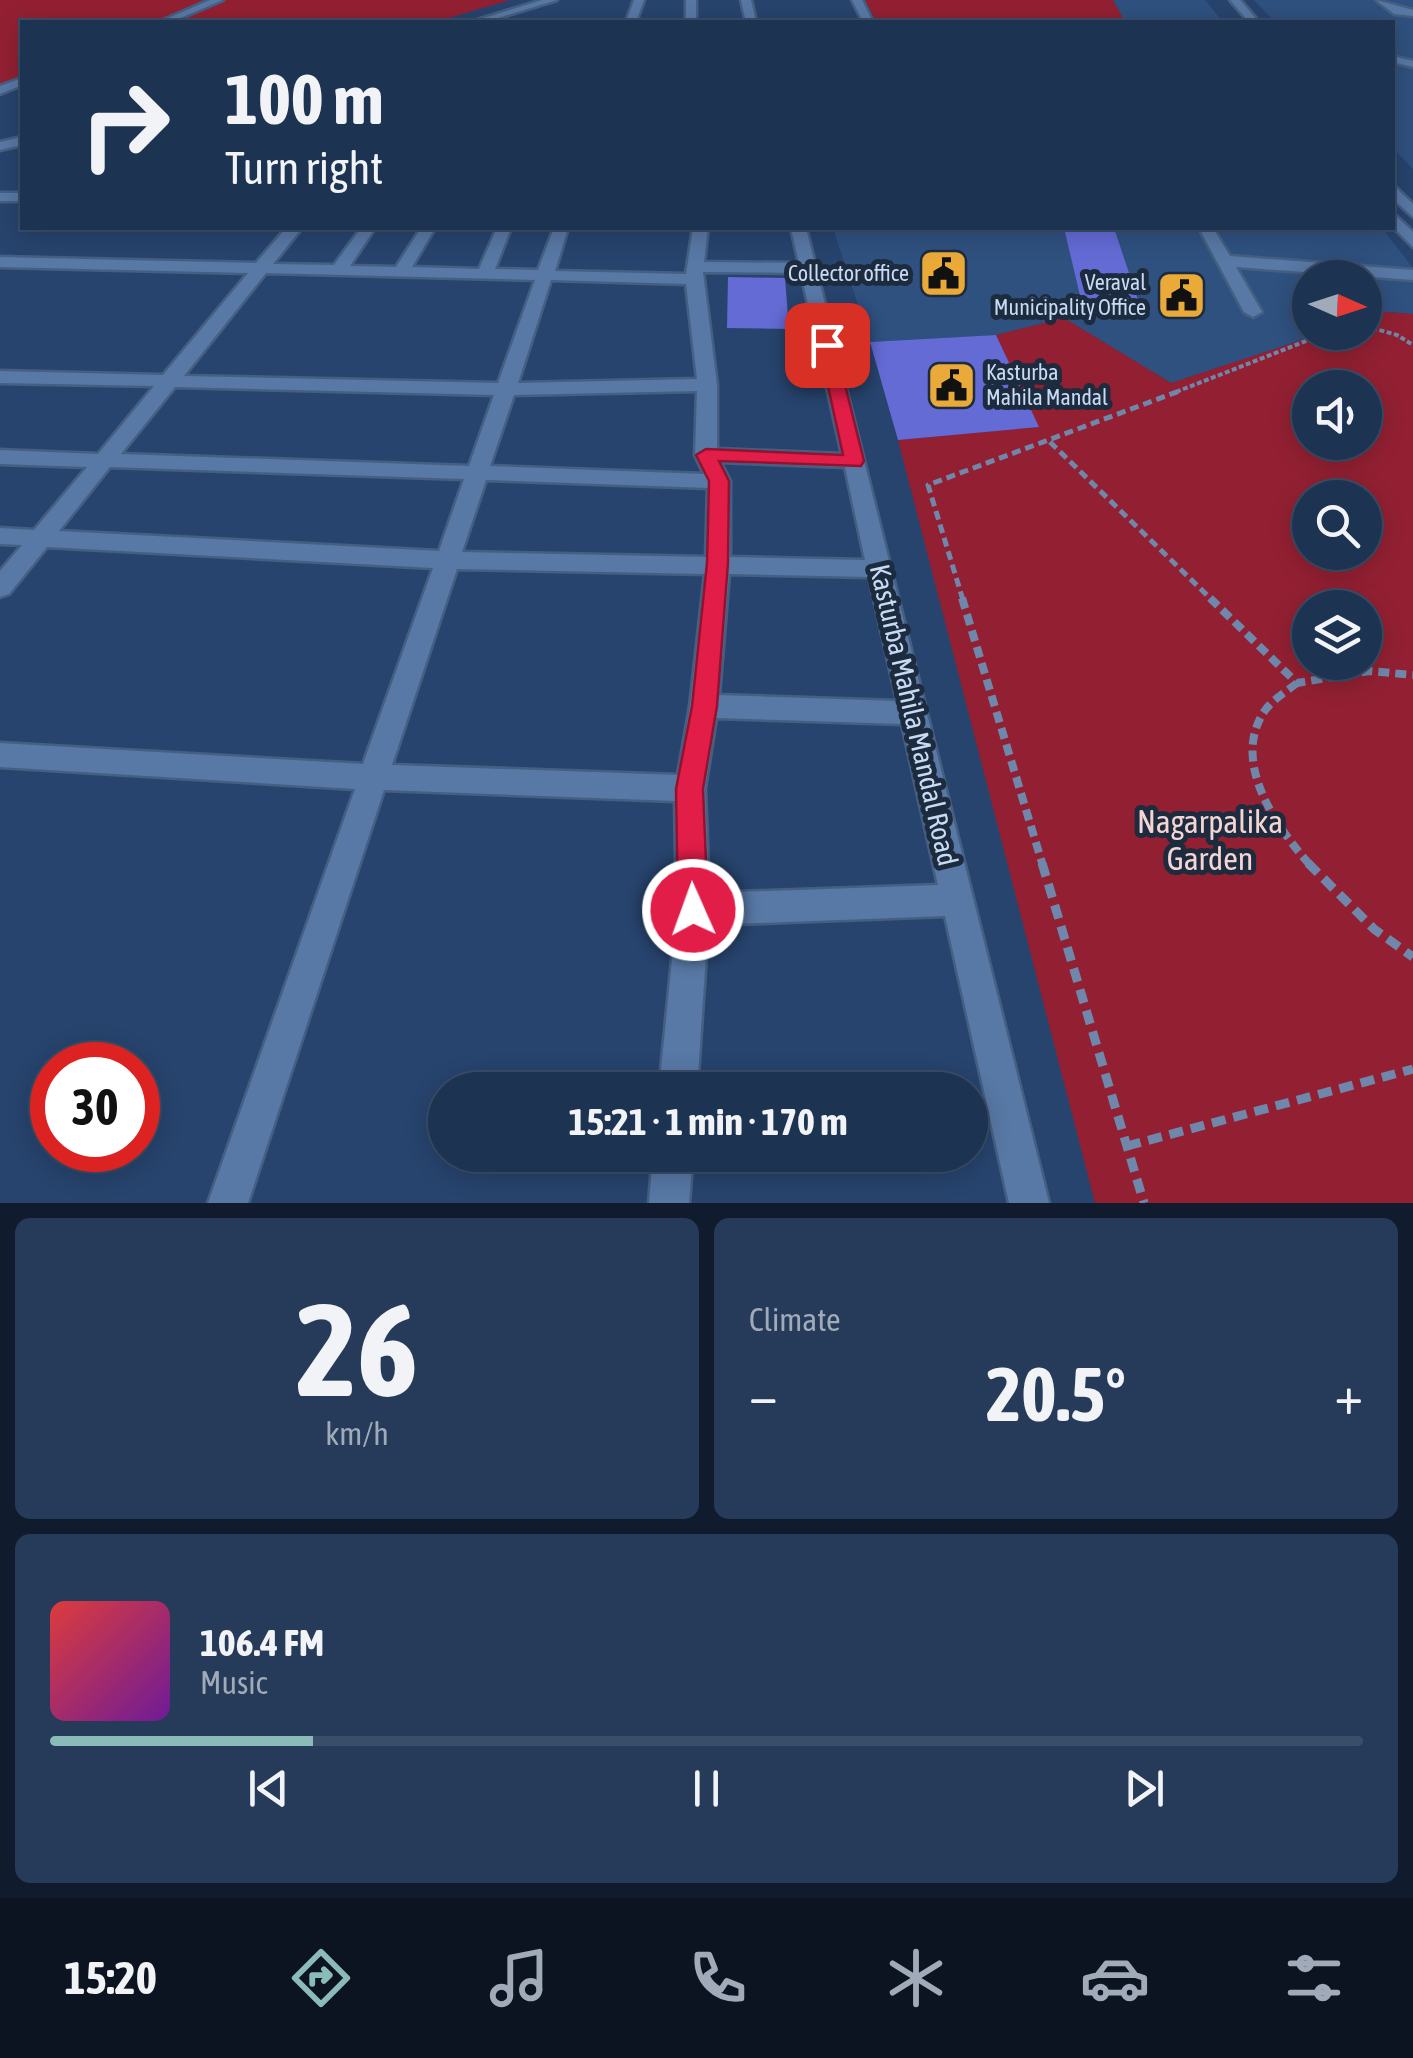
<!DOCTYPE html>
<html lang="en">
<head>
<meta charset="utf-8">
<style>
	:root { --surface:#1d3352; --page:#253b59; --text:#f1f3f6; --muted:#a0aab8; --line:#3b4e69; --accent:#8bbbb9 }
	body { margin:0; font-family:"Asap Condensed",sans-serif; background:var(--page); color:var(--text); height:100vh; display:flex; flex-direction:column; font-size:38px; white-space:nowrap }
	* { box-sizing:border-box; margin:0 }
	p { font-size:32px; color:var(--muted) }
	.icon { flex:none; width:55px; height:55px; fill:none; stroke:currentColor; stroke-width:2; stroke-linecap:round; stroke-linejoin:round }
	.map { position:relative; height:1203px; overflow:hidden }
	.sheet { display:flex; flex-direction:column; gap:15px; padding:15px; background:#101c2d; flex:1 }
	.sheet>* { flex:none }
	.guide { position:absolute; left:20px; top:20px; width:1375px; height:210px; border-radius:0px; box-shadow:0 5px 25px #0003,0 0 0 2px var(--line); background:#1d3352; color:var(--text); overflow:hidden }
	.needle { width:65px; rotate:93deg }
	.fabs { position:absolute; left:1292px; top:260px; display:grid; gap:20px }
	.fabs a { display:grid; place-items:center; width:90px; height:90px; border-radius:50%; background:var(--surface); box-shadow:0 5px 25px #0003,0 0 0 2px var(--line); font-size:50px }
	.speed { position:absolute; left:30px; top:1042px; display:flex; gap:20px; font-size:50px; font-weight:700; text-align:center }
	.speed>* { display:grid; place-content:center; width:130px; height:130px; border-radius:50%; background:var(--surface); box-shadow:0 5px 25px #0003,0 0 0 2px var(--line); line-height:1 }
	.speed .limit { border:15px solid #d22; background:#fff; color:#111 }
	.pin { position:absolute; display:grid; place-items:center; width:85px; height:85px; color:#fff; margin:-42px; border-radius:20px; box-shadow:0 5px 15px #0006 }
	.me { position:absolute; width:110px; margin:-55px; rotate:358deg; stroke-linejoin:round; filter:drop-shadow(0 0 8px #0008) }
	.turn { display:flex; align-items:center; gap:35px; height:210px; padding:0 40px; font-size:45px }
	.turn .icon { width:130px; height:130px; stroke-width:2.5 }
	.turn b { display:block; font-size:70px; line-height:85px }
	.big { font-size:75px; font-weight:700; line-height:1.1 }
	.sheet .widget { flex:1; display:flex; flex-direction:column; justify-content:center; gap:15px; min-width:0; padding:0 35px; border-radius:15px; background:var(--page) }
	.sheet .dial { align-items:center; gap:0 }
	.dial b { font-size:130px; line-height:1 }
	.song { display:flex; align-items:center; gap:30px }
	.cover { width:120px; height:120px; border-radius:15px; background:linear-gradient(135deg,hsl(0 70% 55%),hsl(280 70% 35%)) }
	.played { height:10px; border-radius:5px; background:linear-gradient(90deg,var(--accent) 20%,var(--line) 20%) }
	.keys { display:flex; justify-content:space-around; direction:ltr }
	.heat { display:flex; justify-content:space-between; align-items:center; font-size:55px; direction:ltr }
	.sheet .tiles { flex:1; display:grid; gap:15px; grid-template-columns:1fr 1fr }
	.widget:last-child { grid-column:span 2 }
	.trip { position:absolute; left:428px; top:1072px; width:560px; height:100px; border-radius:50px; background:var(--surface); box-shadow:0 5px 25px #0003,0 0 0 2px var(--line); font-weight:700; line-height:100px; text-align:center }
	.tabs { display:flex; height:160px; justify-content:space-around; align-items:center; background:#0c1421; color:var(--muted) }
	.tabs .icon { width:70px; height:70px }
	.tabs .active { color:var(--accent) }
	.tabs b { font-size:45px; color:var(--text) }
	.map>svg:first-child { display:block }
</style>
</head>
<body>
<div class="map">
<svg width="1413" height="1203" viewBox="0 0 1413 1203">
	<rect width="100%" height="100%" fill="#27446e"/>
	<!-- built -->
	<g fill="#2f517f">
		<path d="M1113 0H1205L1223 22H1125Z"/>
		<path d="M1254 0H1413V169L1393 148 1392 22H1275Z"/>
		<path d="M833 228H1382L1413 268V314L1386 312 1365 319V278H1310V332L1323 333 1171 383 1064 318 996 335 870 342Z"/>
	</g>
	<!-- green -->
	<g fill="#922032" fill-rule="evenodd">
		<path d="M0 0H510L435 22H22V75L0 84Z"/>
		<path d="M865 0H1113L1125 22H876Z"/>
		<path d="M1386 312 1413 314V1203H1095L898 440 1038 427 996 335 1064 318 1171 383 1323 333 1365 332V319ZM1310 388H1365V442H1310ZM1310 498H1365V552H1310ZM1310 608H1365V662H1310Z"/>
	</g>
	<!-- building -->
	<g fill="#646bd5">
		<path d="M1064 228H1114L1141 309 1082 304Z"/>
		<path d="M728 277 785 278 789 329 727 328Z"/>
		<path d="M996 335 1039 427 898 440 870 342Z"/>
	</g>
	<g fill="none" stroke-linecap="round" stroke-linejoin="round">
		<defs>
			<g id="minor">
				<path d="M210 0H223L171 22H159Z"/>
				<path d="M542 0H557L485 22H471Z"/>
				<path d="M634 0H644L636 22H626Z"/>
				<rect x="686" y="0" width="10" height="22"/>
				<path d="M741 0H751L756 22H746Z"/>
				<path d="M852 0H862L873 22H863Z"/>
				<path d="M1230 0H1240L1259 22H1249Z"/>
				<path d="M1376 0 1413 10V16L1394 14Z"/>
				<path d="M1392 56 1413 61V67L1392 62Z"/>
				<path d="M22 78V85L0 94V86Z"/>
				<path d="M22 137V145L0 150V142Z"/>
				<path d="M1392 184 1413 204V217L1392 198Z"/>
				<rect x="0" y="193" width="22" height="8"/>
				<path d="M1392 212 1413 232V247L1392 226Z"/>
				<path d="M286 228H302L273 264 334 265 361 228H375L350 266 396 267 421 228H435L412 267 479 269 497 228H511L495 269 538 270 554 228H568L555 271 686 274 693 228H708L704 262 799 263 791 228H806L1049 1203H1009L945 916 708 925 697 1090H659L677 910 675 801 384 790 248 1203H208L355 789 0 767V743L363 764 433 568 47 547 9 594 0 597V571L22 545 0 544V528L34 530 87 467 0 464V450L98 454 154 386 0 383V371L163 375 248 273 0 267V257L256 263ZM703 272 801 273 842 454 717 449V385ZM266 273 535 280 498 383 184 376ZM551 280 686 284 697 379 518 383ZM175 387 494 395 469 466 121 454ZM697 391 695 455 704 474 490 466 514 395ZM720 462 845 467 865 560 730 557V481ZM110 467 464 479 439 551 59 531ZM486 480 708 488 706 557 462 552ZM457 569 705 574 690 706 678 775 392 765ZM729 574 869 577 897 701 719 695ZM716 718 902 724 938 885 709 893 705 789Z"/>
				<path d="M1199 228H1213L1230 256 1413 270V280L1236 267 1262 312 1253 317 1244 312Z"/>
				<path d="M653 1155H693L689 1203H649Z"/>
			</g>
		</defs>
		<!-- minor casing -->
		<use href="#minor" stroke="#455f82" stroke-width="5"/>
		<!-- path-far3 -->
		<g stroke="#6f87aa" stroke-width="4" stroke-dasharray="5 2.5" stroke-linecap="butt">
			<path d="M1365 326 1397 335 1413 345"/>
			<path d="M1176 392 1329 332"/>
		</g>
		<!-- path-far2 -->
		<g stroke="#6f87aa" stroke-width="5" stroke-dasharray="9 5" stroke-linecap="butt">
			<path d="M1050 442 1212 600"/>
			<path d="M963 600 928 485 1182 390"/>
		</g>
		<!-- path-far1 -->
		<g stroke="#6f87aa" stroke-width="8" stroke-dasharray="11 6" stroke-linecap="butt">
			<path d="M962 598 1043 866"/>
			<path d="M1210 598 1297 683 1369 671 1413 675"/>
			<path d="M1297 683C1287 691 1274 699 1266 709 1229 760 1276 827 1311 866"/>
		</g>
		<!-- path -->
		<g stroke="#6f87aa" stroke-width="9" stroke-dasharray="14 8" stroke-linecap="butt">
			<path d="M1042 863 1144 1203"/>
			<path d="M1308 863 1374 929 1413 957"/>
			<path d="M1127 1146 1413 1069"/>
		</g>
		<!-- minor -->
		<use href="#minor" fill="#5878a5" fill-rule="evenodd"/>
	</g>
	<!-- route -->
	<path fill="#e11d48" stroke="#92132f" stroke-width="2.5" d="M827 340 835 345 864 461 861 466 719 461 729 481 728 563 717 706 703 789 708 910 704 920 693 924 683 920 678 910 676 789 692 706 707 563 709 481 696 455 706 449 843 455 819 345Z"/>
	<!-- icons -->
	<defs>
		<symbol id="civic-square" viewBox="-11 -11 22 22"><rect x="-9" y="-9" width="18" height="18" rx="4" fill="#eaaa39" stroke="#1d2b3e"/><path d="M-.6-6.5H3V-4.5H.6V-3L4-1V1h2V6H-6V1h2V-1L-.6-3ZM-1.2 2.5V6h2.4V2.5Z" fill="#111"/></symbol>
	</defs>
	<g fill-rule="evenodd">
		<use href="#civic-square" x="916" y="246" width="55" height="55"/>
		<use href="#civic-square" x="1154" y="268" width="55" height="55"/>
		<use href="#civic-square" x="924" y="358" width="55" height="55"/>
	</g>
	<g text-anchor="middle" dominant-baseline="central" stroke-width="10" stroke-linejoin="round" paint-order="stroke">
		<!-- far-poi labels -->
		<g font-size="22" fill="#c9dbf4" stroke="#1d2b3e" text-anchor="end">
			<text x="909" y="273">Collector office</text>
			<text x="1146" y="282">Veraval<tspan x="1146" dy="25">Municipality Office</tspan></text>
			<text x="986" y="372" text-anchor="start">Kasturba<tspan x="986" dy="25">Mahila Mandal</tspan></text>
		</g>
		<!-- street labels -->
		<g font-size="28" fill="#c9dbf4" stroke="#1d2b3e">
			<text transform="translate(914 715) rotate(77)">Kasturba Mahila Mandal Road</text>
		</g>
		<!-- near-park labels -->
		<g font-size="32" fill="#f5d4d4" stroke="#1d2b3e">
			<text x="1210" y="821">Nagarpalika<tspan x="1210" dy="37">Garden</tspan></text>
		</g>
	</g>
</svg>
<div class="fabs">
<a><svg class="needle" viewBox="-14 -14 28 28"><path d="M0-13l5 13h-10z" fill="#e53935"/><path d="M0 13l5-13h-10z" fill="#a0aab8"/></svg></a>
<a><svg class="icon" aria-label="sound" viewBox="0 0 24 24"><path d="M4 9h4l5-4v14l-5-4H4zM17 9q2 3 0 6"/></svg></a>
<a><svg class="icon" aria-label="search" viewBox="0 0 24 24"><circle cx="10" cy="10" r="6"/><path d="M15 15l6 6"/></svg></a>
<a><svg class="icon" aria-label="layers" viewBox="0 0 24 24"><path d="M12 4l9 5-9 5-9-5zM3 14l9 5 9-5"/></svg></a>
</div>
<div class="speed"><div class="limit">30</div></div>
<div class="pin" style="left:827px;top:345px;background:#d93025"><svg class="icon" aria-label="arrive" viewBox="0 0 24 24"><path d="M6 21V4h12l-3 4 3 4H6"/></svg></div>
<svg class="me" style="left:693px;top:910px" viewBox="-20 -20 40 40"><circle r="17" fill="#e11d48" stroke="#fff" stroke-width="3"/><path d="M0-11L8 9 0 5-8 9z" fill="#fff"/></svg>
<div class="trip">15:21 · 1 min · 170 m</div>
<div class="guide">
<div class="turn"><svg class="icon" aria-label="right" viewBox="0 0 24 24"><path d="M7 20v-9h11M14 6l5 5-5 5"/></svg><div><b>100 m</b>Turn right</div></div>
</div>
</div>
<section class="sheet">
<div class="tiles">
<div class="widget dial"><b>26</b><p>km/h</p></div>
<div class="widget"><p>Climate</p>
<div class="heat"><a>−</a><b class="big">20.5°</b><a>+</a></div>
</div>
<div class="widget">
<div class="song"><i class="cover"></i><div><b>106.4 FM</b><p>Music</p></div></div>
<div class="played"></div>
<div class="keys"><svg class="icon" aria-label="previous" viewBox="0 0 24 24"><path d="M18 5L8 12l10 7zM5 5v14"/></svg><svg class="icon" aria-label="pause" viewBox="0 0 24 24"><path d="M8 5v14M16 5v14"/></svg><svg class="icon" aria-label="next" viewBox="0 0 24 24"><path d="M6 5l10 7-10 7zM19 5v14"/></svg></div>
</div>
</div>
</section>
<nav class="tabs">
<b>15:20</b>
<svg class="icon active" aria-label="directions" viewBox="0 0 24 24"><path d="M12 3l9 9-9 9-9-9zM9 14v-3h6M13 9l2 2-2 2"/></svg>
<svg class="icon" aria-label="music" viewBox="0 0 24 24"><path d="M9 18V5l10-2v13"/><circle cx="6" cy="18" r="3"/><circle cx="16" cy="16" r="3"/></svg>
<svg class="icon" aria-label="phone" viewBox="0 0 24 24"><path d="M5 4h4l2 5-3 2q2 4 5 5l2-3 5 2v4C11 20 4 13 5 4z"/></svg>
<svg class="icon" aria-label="climate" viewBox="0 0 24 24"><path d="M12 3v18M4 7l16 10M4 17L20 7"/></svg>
<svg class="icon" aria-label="car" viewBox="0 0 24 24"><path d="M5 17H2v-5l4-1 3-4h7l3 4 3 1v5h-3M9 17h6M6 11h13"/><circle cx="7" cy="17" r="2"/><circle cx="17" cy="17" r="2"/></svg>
<svg class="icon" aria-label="filters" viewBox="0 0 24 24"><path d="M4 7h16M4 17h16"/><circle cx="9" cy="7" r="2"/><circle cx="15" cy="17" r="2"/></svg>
</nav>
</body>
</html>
